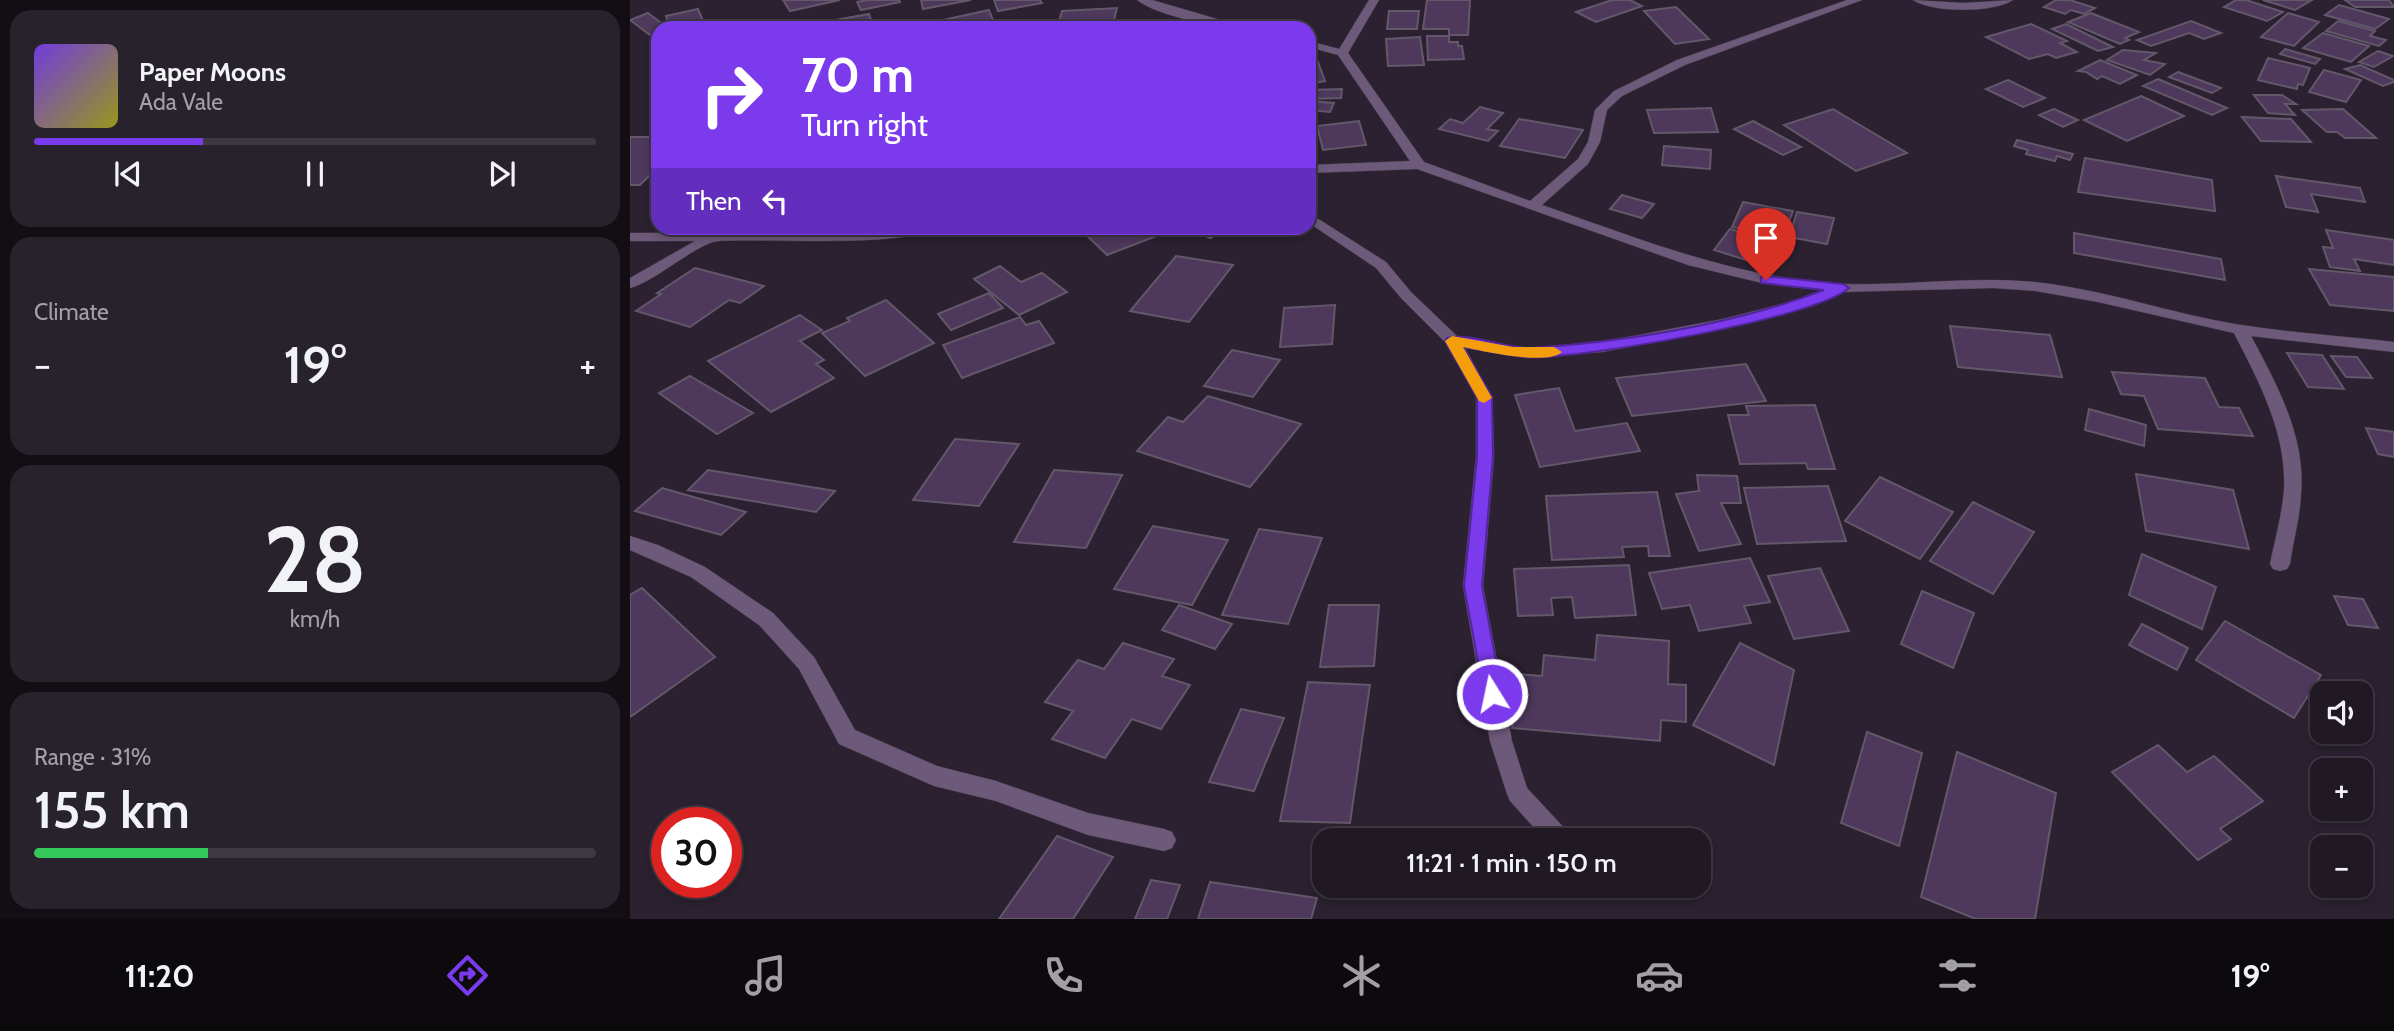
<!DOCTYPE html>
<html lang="en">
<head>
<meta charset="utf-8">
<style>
	:root { --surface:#201924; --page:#28222c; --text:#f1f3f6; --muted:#a2a0a6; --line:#3d3841; --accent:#7c3aed }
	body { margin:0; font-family:Cabin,sans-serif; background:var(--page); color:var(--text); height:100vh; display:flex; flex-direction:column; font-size:26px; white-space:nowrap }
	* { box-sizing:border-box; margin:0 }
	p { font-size:23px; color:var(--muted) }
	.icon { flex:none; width:38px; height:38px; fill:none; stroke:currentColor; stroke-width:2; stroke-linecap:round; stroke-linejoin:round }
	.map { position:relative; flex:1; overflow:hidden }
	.panel { display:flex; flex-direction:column; gap:10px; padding:10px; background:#120e14; width:630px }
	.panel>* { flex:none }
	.top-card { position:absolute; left:21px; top:21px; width:665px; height:214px; border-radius:21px; box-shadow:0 4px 10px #0003,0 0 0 2px var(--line); background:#7c3aed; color:#fff; overflow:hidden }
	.controls { position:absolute; left:1680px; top:681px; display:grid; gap:14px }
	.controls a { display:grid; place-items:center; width:63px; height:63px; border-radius:14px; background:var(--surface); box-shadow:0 4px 10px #0003,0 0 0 2px var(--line); font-size:35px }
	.speed { position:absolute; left:21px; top:807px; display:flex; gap:14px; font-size:35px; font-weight:700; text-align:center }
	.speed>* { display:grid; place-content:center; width:91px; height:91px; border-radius:50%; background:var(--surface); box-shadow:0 4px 10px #0003,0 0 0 2px var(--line); line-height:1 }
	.speed .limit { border:10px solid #d22; background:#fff; color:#111 }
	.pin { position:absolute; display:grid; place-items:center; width:60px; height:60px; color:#fff; margin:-72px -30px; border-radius:50% 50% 50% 0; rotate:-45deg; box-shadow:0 0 7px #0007 }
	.pin .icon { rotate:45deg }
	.me { position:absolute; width:77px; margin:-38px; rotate:350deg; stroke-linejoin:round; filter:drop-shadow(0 0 5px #0008) }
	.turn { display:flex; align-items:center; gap:24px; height:147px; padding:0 35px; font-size:32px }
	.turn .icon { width:91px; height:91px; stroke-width:2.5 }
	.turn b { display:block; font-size:49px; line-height:60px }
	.then { display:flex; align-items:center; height:66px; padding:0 35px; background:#0003; gap:14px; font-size:26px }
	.big { font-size:52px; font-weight:600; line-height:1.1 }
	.panel .card { flex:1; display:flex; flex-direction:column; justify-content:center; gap:10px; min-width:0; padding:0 24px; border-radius:21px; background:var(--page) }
	.panel .dial { align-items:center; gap:0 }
	.dial b { font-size:91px; line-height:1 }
	.song { display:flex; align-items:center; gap:21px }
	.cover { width:84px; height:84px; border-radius:10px; background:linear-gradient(135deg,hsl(260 70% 55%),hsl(60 70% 35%)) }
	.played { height:7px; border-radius:4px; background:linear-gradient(90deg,var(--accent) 30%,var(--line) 30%) }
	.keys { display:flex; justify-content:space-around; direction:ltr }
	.heat { display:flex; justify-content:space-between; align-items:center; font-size:38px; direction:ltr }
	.charge { height:10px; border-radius:5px; background:linear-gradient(90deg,#34c759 31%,var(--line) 0) }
	.trip { position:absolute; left:682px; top:828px; width:399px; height:70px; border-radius:21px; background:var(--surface); box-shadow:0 4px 10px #0003,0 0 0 2px var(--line); font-weight:600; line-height:70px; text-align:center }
	.dock { display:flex; height:112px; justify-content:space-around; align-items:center; background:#0d0a0e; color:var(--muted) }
	.dock .icon { width:49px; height:49px }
	.dock .current { color:var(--accent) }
	.dock b { font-size:32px; color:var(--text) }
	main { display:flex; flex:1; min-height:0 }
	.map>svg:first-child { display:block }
</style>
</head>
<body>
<main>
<section class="panel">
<div class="card">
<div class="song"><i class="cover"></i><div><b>Paper Moons</b><p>Ada Vale</p></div></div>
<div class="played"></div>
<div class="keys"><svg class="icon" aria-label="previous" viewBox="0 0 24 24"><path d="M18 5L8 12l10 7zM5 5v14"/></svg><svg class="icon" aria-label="pause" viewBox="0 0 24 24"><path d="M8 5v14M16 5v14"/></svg><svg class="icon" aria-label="next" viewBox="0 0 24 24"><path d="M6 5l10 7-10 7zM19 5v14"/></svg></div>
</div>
<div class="card"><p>Climate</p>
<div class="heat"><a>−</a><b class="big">19°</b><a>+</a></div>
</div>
<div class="card dial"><b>28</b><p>km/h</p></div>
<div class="card"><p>Range · 31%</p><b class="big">155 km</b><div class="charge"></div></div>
</section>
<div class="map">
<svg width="1764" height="919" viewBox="0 0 1764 919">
	<rect width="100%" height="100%" fill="#2b2130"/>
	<!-- building -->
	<g fill="#4e385c" stroke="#63586a" stroke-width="2">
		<path d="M153 0H210L160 11Z"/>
		<path d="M238 0H269L270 2 231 10 227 2Z"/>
		<path d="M291 0H341L293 9Z"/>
		<path d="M364 0H410L412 3 368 11Z"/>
		<path d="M797 0H840L838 35H819V29H793Z"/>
		<path d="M982 0H1000L1012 6 966 22 946 12Z"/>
		<path d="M1426 0H1440L1465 8 1454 14 1441 10 1435 14 1414 7Z"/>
		<path d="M1606 0H1616L1653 12 1637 21 1594 7Z"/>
		<path d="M1633 0H1682L1665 10Z"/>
		<path d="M1715 0H1759L1764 7H1725Z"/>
		<path d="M1709 5 1759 19 1745 29 1695 15Z"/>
		<path d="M1046 7 1079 39 1045 44 1014 11Z"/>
		<path d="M487 8 482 28H427L432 11Z"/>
		<path d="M68 9 76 28H40L36 16Z"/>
		<path d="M359 10 366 28H306L304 22Z"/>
		<path d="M759 11H789L787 29H757Z"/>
		<path d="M18 13 38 28H28V32L20 35 0 20Z"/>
		<path d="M1461 13 1509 32 1495 38 1499 40 1490 44 1438 22Z"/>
		<path d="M1658 13 1689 22 1664 46 1631 37Z"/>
		<path d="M239 14 244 28H195L194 22Z"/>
		<path d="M1561 21 1591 33 1574 39 1559 33 1521 46 1507 40Z"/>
		<path d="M1708 21 1745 31 1740 36 1756 40 1749 46 1696 31Z"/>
		<path d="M1401 24 1437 41 1430 43 1447 52 1426 58 1418 54 1399 59 1356 37Z"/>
		<path d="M1436 24 1483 47 1468 51 1422 29Z"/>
		<path d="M1693 33 1739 46 1721 62 1673 48Z"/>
		<path d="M797 36H819V42H828V46H832L834 59 798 60Z"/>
		<path d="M790 37 794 65 758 66 756 39Z"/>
		<path d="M1655 49 1690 59 1685 64 1650 54Z"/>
		<path d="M1493 50 1526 53 1514 60 1535 64 1520 75 1477 60Z"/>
		<path d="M1748 51 1763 56 1744 67 1729 62Z"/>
		<path d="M685 54 695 81 679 84V55Z"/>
		<path d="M1638 58 1680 68 1673 85 1668 84 1667 89 1628 80Z"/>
		<path d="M1470 60 1507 75 1490 84 1472 76 1467 79 1456 72 1448 71Z"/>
		<path d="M1730 65 1764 80V82L1753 86 1715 69Z"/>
		<path d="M1694 70 1731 80 1716 102 1679 92Z"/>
		<path d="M1548 72 1591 88 1582 93 1539 77Z"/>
		<path d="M1528 79 1597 108 1582 115 1513 86Z"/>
		<path d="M1378 80 1415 98 1393 107 1356 89Z"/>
		<path d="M712 89 711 98 679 99V90Z"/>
		<path d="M1624 95H1652L1666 104H1655L1665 115 1638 113Z"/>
		<path d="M1511 96 1554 116 1497 141 1454 120Z"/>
		<path d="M679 101 704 103 700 112 679 110Z"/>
		<path d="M850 107 873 113 857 129 868 131 858 141 809 129 820 119 833 123Z"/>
		<path d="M1081 108 1088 132 1024 133 1017 110Z"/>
		<path d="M1203 109 1277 153 1226 171 1154 125Z"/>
		<path d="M1424 109 1448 120 1433 127 1409 115Z"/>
		<path d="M1713 109 1746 138H1715L1707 132H1697L1672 110Z"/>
		<path d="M1612 117 1661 119 1681 142 1631 141Z"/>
		<path d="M889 119 953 130 935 158 870 146Z"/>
		<path d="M729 121 736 145 693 150 687 126Z"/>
		<path d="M1123 121 1171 147 1153 155 1104 129Z"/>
		<path d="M0 137H28V167L10 185H0Z"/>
		<path d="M1387 140 1443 154 1440 160 1427 156 1425 161 1396 154 1398 150 1384 146Z"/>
		<path d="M1034 146 1081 150 1080 169 1032 165Z"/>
		<path d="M1455 158 1582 180 1585 211 1448 192Z"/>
		<path d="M1646 176 1730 188 1735 202 1681 194 1688 212 1656 207Z"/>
		<path d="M992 195 1024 204 1012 218 980 209Z"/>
		<path d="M1113 202 1163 211 1153 237 1102 227Z"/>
		<path d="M1167 212 1204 218 1197 244 1159 237Z"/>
		<path d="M449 228H525L532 234 477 255Z"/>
		<path d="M561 228H599L580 238Z"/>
		<path d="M1100 229 1142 241 1126 263 1084 250Z"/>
		<path d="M1696 230 1764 240V265L1724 259 1730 271 1700 267 1693 247 1703 248Z"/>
		<path d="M1444 233 1591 259 1595 280 1444 253Z"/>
		<path d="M546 256 603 265 559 322 500 311Z"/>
		<path d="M370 266 391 282 412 273 437 292 389 315 344 279Z"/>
		<path d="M65 268 134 286 110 303 99 300 60 327 6 311 31 294 27 293Z"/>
		<path d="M1679 269 1764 277V311L1700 305Z"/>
		<path d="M359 293 373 308 321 330 308 314Z"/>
		<path d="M256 300 304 343 235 376 192 333 220 321 217 318Z"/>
		<path d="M705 305 702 344 650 347 654 308Z"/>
		<path d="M170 315 192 330 170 341 194 360 186 364 204 378 141 412 78 361Z"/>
		<path d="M390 317 396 325 409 321 424 343 332 378 313 345Z"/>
		<path d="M1320 326 1420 335 1432 377 1328 367Z"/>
		<path d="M602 350 650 360 623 397 574 386Z"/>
		<path d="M1657 353 1692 355 1714 389 1678 387Z"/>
		<path d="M1701 356 1727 357 1742 378 1716 377Z"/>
		<path d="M1116 364 1136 401 1002 416 986 378Z"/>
		<path d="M1482 372 1575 378 1589 407 1609 408 1623 436 1528 429 1514 396 1491 394Z"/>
		<path d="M60 376 123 413 87 434 29 393Z"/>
		<path d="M929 388 945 431 997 423 1010 451 910 467 885 395Z"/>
		<path d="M578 396 671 424 620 487 507 451 538 417 553 422Z"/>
		<path d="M1185 405 1205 469H1178L1176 463 1110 464 1098 415H1119L1116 406Z"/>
		<path d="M1459 409 1516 425 1514 446 1455 430Z"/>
		<path d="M1736 428 1764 432V457L1748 454Z"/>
		<path d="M325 439 389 444 349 506 283 500Z"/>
		<path d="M78 470 205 491 186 512 58 490Z"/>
		<path d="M424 470 492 475 456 548 384 542Z"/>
		<path d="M1506 474 1603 490 1619 549 1516 531Z"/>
		<path d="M1067 475 1107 476 1111 503H1091L1111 544 1069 551 1046 494 1069 491Z"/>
		<path d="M1250 477 1323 512 1290 559 1215 521Z"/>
		<path d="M1198 486 1216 541 1127 544 1114 488Z"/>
		<path d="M32 488 116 512 91 535 5 511Z"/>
		<path d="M1027 492 1040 556H1019L1018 546 992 547 994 557 922 560 916 496Z"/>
		<path d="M1343 502 1404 532 1363 594 1300 561Z"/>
		<path d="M523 526 598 540 562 605 484 589Z"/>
		<path d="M629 529 692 538 658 624 592 615Z"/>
		<path d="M1512 554 1586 587 1572 629 1499 595Z"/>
		<path d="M1120 558 1140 602 1114 606 1121 623 1069 631 1060 605 1032 609 1019 573Z"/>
		<path d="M999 565 1006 615 945 618 942 597 921 598 923 615 888 616 884 569Z"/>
		<path d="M1190 568 1219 631 1164 639 1138 576Z"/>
		<path d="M12 588 85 657 0 717V595Z"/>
		<path d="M1292 591 1344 613 1323 668 1271 644Z"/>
		<path d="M1704 596 1733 599 1748 628 1718 625Z"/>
		<path d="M549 605 602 624 585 649 532 630Z"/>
		<path d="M699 605H749L744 666 690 667Z"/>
		<path d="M1595 621 1691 675 1664 718 1566 660Z"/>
		<path d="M1512 624 1558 648 1547 670 1499 645Z"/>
		<path d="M967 635 1039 641 1038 684 1056 685V722L1031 720 1030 741 882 728 889 674 912 676 914 655 965 660Z"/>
		<path d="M493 643 544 659 532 676 560 685 531 729 502 719 475 758 422 739 443 711 415 702 448 660 474 669Z"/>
		<path d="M1110 643 1164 670 1144 765 1063 725Z"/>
		<path d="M678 682 740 685 720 823 650 821Z"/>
		<path d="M611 709 654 718 624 791 579 782Z"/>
		<path d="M1237 732 1292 753 1269 846 1211 823Z"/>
		<path d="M1528 745 1557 772 1584 756 1633 801 1590 829 1601 839 1568 860 1482 772Z"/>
		<path d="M1327 752 1426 793 1405 919H1346L1291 897Z"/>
		<path d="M427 836 483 857 443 919H369Z"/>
		<path d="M521 880 550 885 537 919H505Z"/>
		<path d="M580 882 687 898 681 919H568Z"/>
	</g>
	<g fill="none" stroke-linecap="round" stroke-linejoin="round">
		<defs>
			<g id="minor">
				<path d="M507 0H522L618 28C590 28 529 17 507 0Z"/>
				<path d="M739 0H749L718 53 794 162 900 201 948 159 958 142 965 110 984 91 1047 60 1217 0H1232L1055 65 992 96 977 110 970 142 958 164 912 205C1010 239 1108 279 1213 284 1277 286 1340 276 1404 282 1474 289 1541 314 1611 325 1662 333 1713 336 1764 342V352L1621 336C1647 385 1676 437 1671 494 1670 518 1663 541 1660 564L1657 569 1650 571 1643 569 1640 564C1645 539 1652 515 1654 490 1657 433 1629 382 1604 333L1468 302 1406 291 1363 288 1213 292 1174 307 1093 329 972 352 897 358 835 348 862 397 864 457 853 586 882 741 897 788 938 832 942 840H915L880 801 877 794 860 741 833 586 846 457V397L817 344 771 298 746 268 679 223V213L756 262 781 292 828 337 897 348 972 342 1093 319 1164 301 1192 290 1136 284 1058 265 787 169 679 173V165L780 161 708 55 679 47V41L709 49Z"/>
				<path d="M1283 0 1333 3 1383 0C1364 13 1302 13 1283 0Z"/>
				<path d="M273 228H302C279 248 128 238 89 241 68 242 25 282 0 288V278L65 241H0V233L248 232Z"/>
				<path d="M0 536 28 545 75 567 143 613 184 657 225 730 307 766 366 781 458 813 534 829 542 832 546 840 542 848 534 851 458 835 366 801 304 786 209 744 169 669 129 625 61 577 0 550Z"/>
			</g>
		</defs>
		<!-- minor casing -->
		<use href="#minor" stroke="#473e4c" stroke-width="1"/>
		<!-- minor -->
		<use href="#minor" fill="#6d5979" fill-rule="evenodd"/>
	</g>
	<!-- route -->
	<path fill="#7c3aed" stroke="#51269a" stroke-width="2" d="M1136 276 1213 284 1219 288C1187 318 947 360 897 357 876 356 854 350 833 347L862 397 863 457 852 586 872 694 869 700 862 702 855 700 834 586 847 457V397L815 341 817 338C841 332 876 349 902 348 1000 341 1102 325 1194 290L1131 283V277Z"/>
	<!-- slow -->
	<path fill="#f59e0b" d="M822 336 883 347H924L932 352C917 366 853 351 833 347L862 398 854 403 849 401 815 341Z"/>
</svg>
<div class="controls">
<a><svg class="icon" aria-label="sound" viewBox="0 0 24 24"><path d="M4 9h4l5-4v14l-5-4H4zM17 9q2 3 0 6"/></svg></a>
<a>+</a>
<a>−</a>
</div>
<div class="speed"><div class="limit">30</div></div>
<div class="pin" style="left:1136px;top:280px;background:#d93025"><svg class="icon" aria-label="arrive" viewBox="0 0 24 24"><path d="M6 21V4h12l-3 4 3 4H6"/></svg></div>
<svg class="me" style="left:862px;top:694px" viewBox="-20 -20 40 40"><circle r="17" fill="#7c3aed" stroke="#fff" stroke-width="3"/><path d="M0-11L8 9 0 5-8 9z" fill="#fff"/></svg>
<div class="trip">11:21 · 1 min · 150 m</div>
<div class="top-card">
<div class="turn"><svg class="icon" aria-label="right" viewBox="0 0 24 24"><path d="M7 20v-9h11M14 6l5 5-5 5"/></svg><div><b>70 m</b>Turn right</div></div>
<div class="then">Then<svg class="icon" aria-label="left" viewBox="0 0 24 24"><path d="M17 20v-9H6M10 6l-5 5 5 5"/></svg></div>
</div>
</div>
</main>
<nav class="dock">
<b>11:20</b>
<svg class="icon current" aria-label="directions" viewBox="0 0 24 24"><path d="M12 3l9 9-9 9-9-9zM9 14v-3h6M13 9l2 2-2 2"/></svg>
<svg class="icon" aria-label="music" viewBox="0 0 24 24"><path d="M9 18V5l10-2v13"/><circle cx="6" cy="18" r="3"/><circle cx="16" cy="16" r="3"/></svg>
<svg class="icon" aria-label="phone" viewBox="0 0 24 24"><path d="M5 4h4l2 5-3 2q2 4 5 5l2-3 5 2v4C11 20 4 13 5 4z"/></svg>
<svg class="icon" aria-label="climate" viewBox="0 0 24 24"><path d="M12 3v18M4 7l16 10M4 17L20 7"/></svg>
<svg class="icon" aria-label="car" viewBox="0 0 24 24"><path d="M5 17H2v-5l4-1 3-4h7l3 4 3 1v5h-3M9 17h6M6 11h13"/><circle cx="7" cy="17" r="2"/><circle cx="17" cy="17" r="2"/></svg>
<svg class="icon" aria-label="filters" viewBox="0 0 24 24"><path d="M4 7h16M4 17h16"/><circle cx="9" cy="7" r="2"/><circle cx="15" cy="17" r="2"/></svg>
<b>19°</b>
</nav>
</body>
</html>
